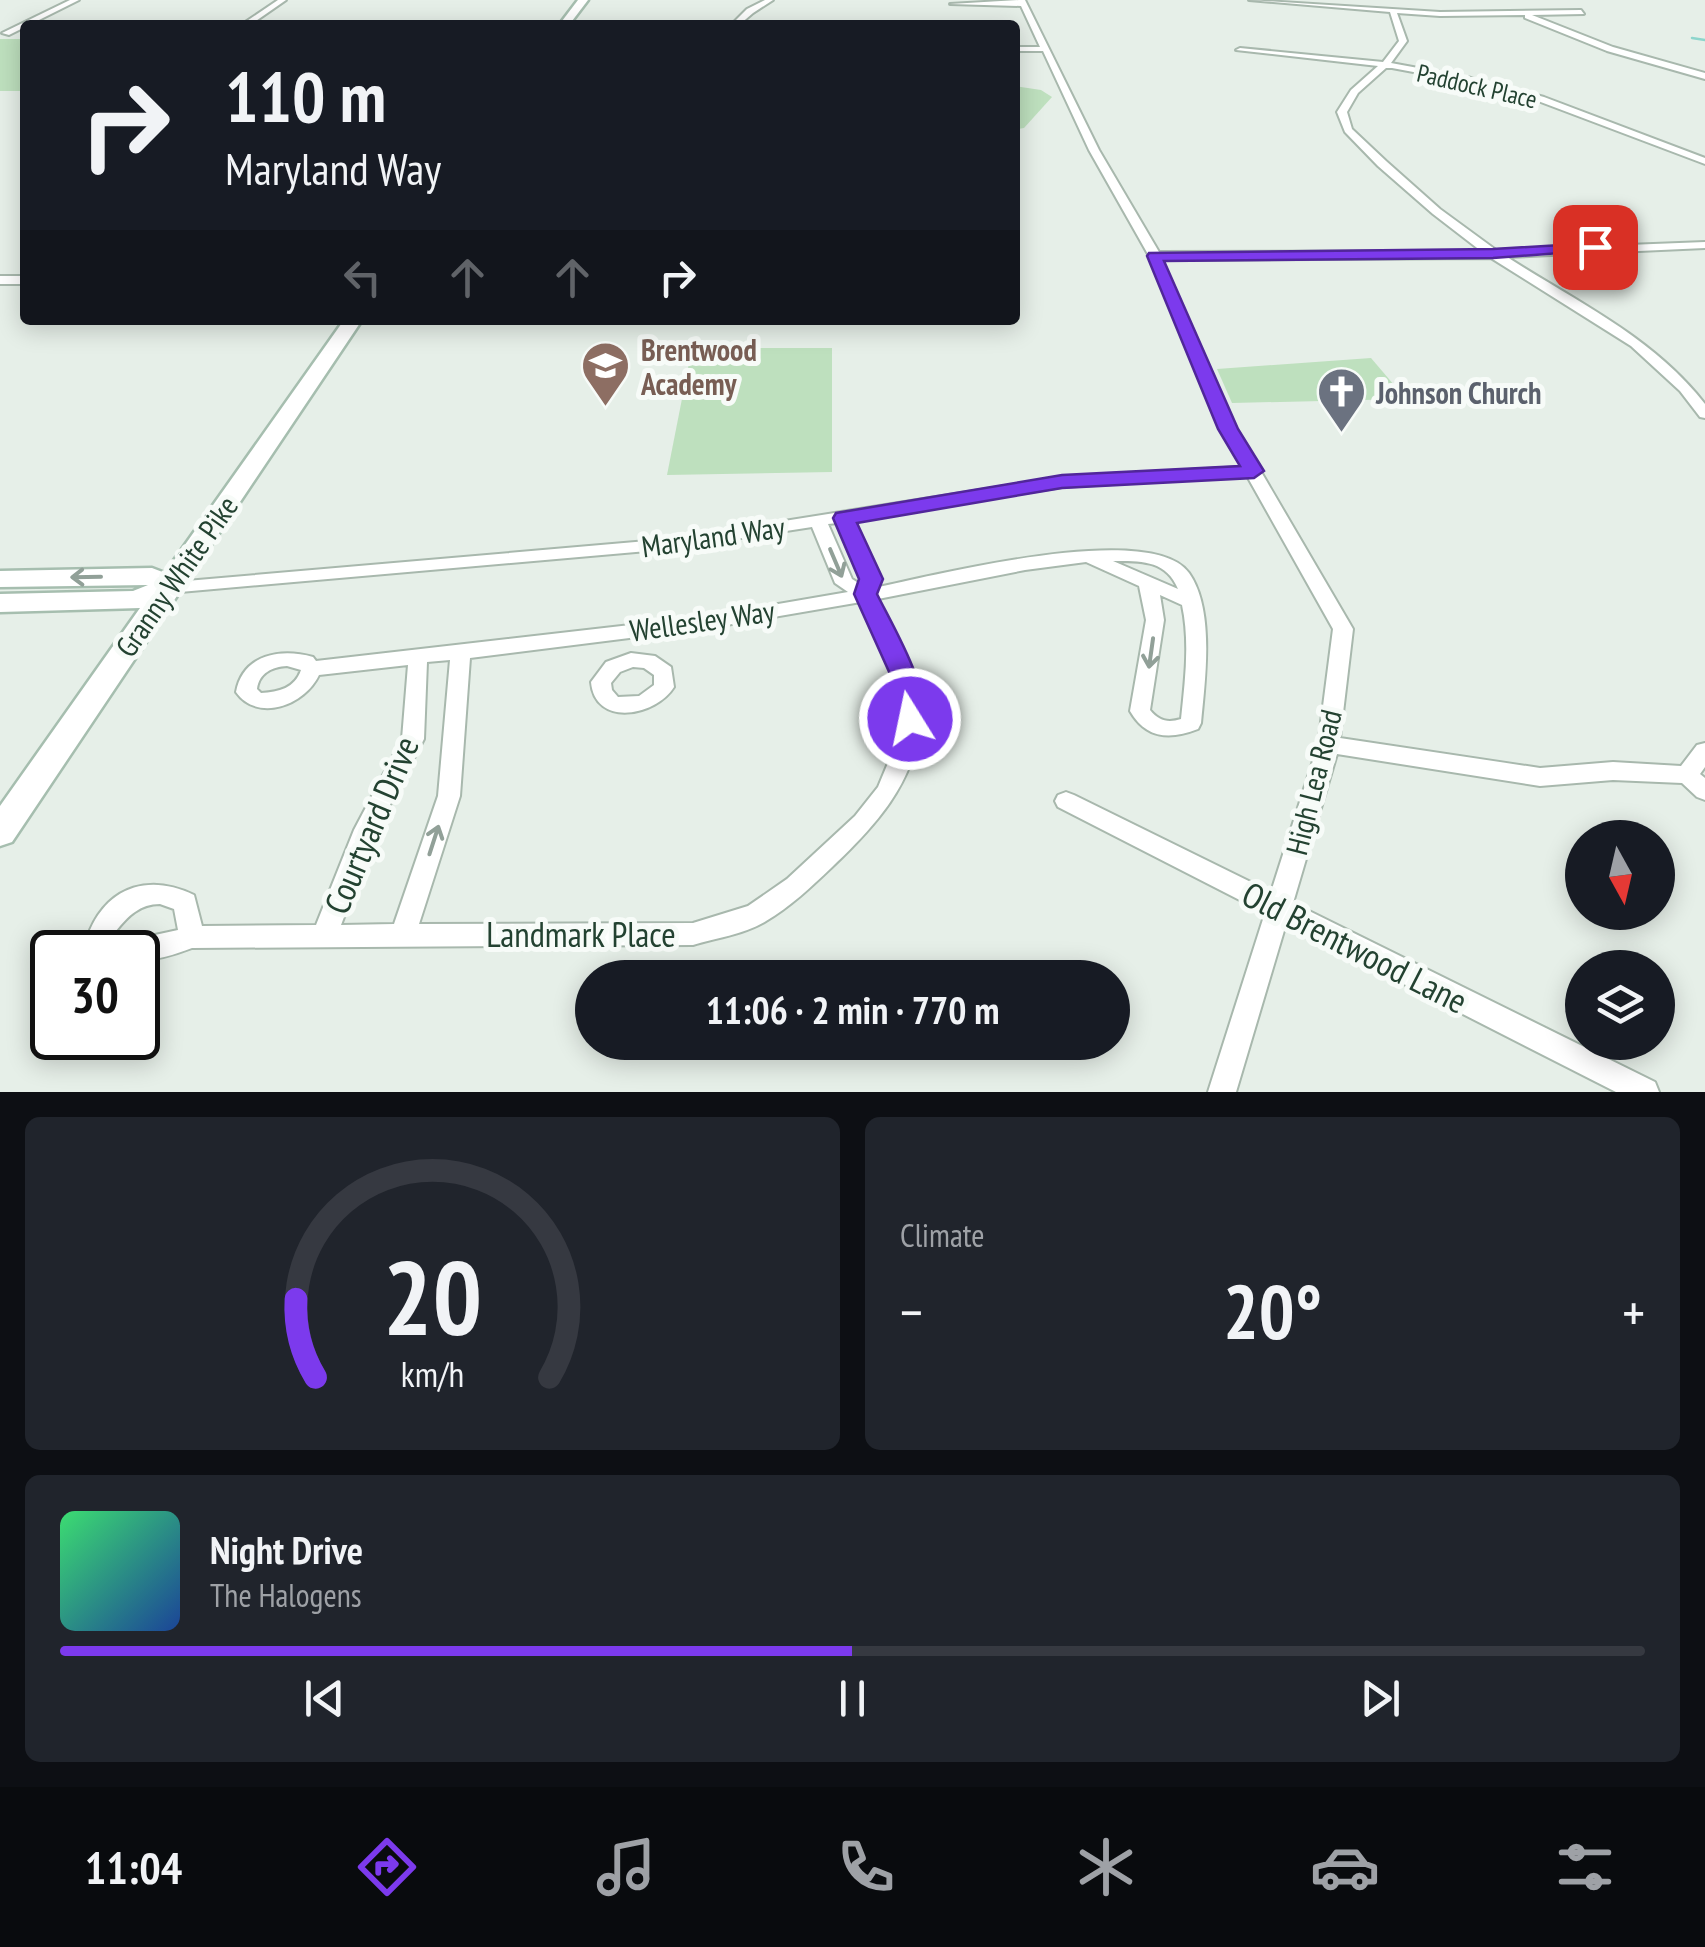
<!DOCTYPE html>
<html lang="en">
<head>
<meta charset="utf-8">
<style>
	:root { --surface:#171b24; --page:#20242c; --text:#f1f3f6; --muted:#9ea1a6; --line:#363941; --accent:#7c3aed }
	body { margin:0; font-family:"PT Sans Narrow",sans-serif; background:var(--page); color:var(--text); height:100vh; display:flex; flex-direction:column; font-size:38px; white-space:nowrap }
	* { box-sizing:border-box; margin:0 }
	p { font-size:32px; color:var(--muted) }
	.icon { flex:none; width:55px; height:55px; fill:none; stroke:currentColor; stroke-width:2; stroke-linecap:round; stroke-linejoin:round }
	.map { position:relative; height:1092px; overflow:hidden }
	.side { display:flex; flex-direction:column; gap:25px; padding:25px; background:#0d0f14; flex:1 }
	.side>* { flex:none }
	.hud { position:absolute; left:20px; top:20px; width:1000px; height:305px; border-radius:10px; box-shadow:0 5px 25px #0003; background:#171b24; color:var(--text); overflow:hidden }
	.needle { width:65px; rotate:172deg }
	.controls { position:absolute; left:1565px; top:820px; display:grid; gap:20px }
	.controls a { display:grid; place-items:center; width:110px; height:110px; border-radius:50%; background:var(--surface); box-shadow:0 5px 25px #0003; font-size:50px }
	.speed { position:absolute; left:30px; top:930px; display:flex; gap:20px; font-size:50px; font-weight:700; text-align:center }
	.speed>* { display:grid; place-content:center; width:130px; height:130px; border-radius:50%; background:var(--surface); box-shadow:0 5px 25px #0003; line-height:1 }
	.speed .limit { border:5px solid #111; border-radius:15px; background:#fff; color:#111 }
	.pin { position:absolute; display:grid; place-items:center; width:85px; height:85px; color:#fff; margin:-42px; border-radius:20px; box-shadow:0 5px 15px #0006 }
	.me { position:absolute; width:110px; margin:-55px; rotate:350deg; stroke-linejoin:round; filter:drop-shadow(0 0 8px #0008) }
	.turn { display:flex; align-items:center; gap:35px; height:210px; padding:0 40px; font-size:45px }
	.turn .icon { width:130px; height:130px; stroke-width:2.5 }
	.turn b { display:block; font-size:70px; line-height:85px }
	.lanes { display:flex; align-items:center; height:95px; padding:0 40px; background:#0003; justify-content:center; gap:50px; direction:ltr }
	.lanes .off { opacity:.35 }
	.big { font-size:75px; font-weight:600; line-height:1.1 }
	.side .widget { flex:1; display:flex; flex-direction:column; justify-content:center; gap:15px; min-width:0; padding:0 35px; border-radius:15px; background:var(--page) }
	.side .dial { align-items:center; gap:0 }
	.dial svg { height:260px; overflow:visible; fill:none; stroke:var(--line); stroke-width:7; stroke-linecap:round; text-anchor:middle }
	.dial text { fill:var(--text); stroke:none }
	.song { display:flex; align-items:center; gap:30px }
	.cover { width:120px; height:120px; border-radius:15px; background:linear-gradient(135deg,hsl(140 70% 55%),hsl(220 70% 35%)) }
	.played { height:10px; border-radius:5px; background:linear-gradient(90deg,var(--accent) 50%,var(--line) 50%) }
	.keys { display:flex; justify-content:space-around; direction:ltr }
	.heat { display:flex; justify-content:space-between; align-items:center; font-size:55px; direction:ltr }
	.side .tiles { flex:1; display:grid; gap:25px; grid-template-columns:1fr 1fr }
	.widget:last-child { grid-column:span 2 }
	.trip { position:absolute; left:575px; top:960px; width:555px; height:100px; border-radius:50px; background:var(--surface); box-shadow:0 5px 25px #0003; font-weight:600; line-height:100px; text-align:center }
	.dock { display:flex; height:160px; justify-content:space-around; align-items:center; background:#090b0e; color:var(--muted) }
	.dock .icon { width:70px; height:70px }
	.dock .selected { color:var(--accent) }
	.dock b { font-size:45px; color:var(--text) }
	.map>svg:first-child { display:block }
</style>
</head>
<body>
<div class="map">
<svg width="1705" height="1092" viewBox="0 0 1705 1092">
	<rect width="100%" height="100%" fill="#e6efe8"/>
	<!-- green -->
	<g fill="#bee0be">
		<rect x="0" y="39" width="25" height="52"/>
		<path d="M1015 86 1041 90 1052 97 1024 128 1018 129Z"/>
		<path d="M692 348H832V472L667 475Z"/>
		<path d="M1371 358 1406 399 1232 403 1217 369Z"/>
	</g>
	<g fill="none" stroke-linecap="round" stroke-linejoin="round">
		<!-- stream -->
		<path stroke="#8dd5cc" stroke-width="2.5" d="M1692 38 1705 40"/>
		<defs>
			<g id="minor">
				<path d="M70 0H79L9 35 2 33Z"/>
				<path d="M278 0H286L250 25H241Z"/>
				<path d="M765 0H773L753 13 739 25H731L747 9Z"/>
				<path d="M1019 0H1025L1099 150 1159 252 1481 251 1433 214 1378 166 1345 132 1337 112 1351 90 1378 66 1236 50 1240 48 1383 62 1399 41 1390 12 1249 0 1440 12 1581 10 1584 14 1532 15 1613 47 1705 73V79L1607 51 1525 18V15L1440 16 1397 13 1407 41 1391 63 1467 77 1544 97 1705 158V164L1538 101 1467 82 1392 68H1386L1358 93 1347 112 1352 129 1386 161 1440 209 1496 250 1705 242V248L1507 257C1577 302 1653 337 1705 404V418L1700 417 1680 391 1631 346 1491 258 1162 260 1236 429 1353 629 1340 738 1540 768 1613 762 1681 766 1697 745 1705 743V767L1700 774 1705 778V800L1697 797 1682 783 1613 780 1540 786 1337 754 1293 903 1655 1082 1659 1092H1616L1286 924 1236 1092H1208L1265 913 1058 807 1055 801 1058 795 1066 792 1074 795 1271 892 1318 745 1333 629 1247 476 1062 487 853 520 880 579 878 587C937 575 1151 520 1189 573 1215 610 1205 680 1201 723L1198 729C1170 740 1146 739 1130 711L1146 620 1139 586 1086 562 1025 570 878 599C895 635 924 679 920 721 915 784 874 827 831 868 811 887 790 907 766 921 745 934 716 938 693 945L192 948C174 955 157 960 138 961V952L100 951 90 930C110 885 151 874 194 895L202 926 316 925 354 830 402 739 408 665 319 675C305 705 258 723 236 692 243 654 281 648 313 657L316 661 709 616 848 592 835 583 812 527 670 549 169 593 160 587 163 583 670 539 1062 477 1242 467 1220 429 1149 256 1089 150 1043 51H1015V47H1040L1021 6 950 4ZM838 523 862 579 860 584 852 579 828 524ZM1113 561C1141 561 1166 560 1178 589ZM1160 595 1182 605C1190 642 1185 681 1181 719 1168 723 1159 721 1150 710L1164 620ZM861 602 893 674 900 719 888 763 878 787 855 816 787 879 748 906 693 923 419 924 460 796 470 658 709 628ZM450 660 438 796 394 924 341 925 377 830 424 739 427 662ZM287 666 301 670C295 688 279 692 261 693L257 689C259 673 272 667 287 666ZM160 904 174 909 178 930 141 938 118 934 116 931C128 916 140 904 160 904Z"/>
				<rect x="0" y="276" width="25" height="8"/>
				<path d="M631 653 655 656 671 667 674 687C656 716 595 728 591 682L606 662ZM633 667 644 668 654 675V685L639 696 618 697 612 690 611 683 620 672Z"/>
			</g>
			<g id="secondary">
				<path d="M578 0H588L569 25H559Z"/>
				<path d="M344 320H362L12 842 0 846V806L140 608 0 612V594L133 591 148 585 0 587V571L152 568 165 573Z"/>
			</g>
		</defs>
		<!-- minor casing -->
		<use href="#minor" stroke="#a8b8ad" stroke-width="4"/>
		<!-- secondary casing -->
		<use href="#secondary" stroke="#a6beaf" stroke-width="5"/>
		<!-- minor -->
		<use href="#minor" fill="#fff" fill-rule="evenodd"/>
		<!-- secondary -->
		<use href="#secondary" fill="#fff" fill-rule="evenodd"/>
	</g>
	<!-- one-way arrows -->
	<defs><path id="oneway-shaft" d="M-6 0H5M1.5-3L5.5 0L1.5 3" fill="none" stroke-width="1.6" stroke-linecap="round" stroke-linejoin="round" transform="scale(2.5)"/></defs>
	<g stroke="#91a098">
		<use href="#oneway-shaft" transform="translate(836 563) rotate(67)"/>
		<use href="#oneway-shaft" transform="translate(86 577) rotate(179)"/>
		<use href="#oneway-shaft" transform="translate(1151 653) rotate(98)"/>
		<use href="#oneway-shaft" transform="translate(434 840) rotate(-72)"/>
	</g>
	<!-- route -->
	<path fill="#7c3aed" stroke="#51269a" stroke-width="2.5" d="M1595 243 1600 244V250L1493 258 1164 261 1238 429 1264 471 1254 478 1062 488 857 523 883 579 877 594C891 623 936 697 920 726H901L890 674 854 594 859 579 833 518 836 513 1062 475 1240 466 1218 429 1147 256 1149 253 1493 249Z"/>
	<!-- icons -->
	<defs>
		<symbol id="school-pin" viewBox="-11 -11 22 30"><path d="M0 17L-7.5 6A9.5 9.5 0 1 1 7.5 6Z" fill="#8d6e63" stroke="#f7fbf8"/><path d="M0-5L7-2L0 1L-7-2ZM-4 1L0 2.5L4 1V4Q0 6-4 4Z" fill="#fff"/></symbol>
		<symbol id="church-pin" viewBox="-11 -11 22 30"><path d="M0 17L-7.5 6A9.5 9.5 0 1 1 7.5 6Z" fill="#6b7280" stroke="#f7fbf8"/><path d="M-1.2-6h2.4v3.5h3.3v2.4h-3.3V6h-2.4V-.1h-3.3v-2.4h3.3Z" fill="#fff"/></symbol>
	</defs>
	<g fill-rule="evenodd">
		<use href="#school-pin" x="578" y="338" width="55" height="75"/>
		<use href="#church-pin" x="1314" y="364" width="55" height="75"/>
	</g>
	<g text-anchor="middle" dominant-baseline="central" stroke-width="10" stroke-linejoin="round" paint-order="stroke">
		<!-- far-street labels -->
		<g font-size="25" fill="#234231" stroke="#f7fbf8">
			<text transform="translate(1477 86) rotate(13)">Paddock Place</text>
		</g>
		<!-- education labels -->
		<g font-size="30" font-weight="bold" fill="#785e54" stroke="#f7fbf8" text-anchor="start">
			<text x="641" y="349">Brentwood<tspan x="641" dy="34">Academy</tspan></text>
		</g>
		<!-- worship labels -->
		<g font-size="30" font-weight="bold" fill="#5b616d" stroke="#f7fbf8" text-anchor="start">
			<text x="1376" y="392">Johnson Church</text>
		</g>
		<!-- street labels -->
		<g font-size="30" fill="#234231" stroke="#f7fbf8">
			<text transform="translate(713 536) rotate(-8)">Maryland Way</text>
			<text transform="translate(176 576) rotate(-55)">Granny White Pike</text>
			<text transform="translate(702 620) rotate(-8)">Wellesley Way</text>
			<text transform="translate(1313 782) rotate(-76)">High Lea Road</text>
		</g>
		<!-- near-street labels -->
		<g font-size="35" fill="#234231" stroke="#f7fbf8">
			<text transform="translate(371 825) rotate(-67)">Courtyard Drive</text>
			<text x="581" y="934">Landmark Place</text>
			<text transform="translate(1355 947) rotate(27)">Old Brentwood Lane</text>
		</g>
	</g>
</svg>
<div class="controls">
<a><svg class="needle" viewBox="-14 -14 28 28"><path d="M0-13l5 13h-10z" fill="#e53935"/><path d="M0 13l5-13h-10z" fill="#9ea1a6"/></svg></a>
<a><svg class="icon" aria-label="layers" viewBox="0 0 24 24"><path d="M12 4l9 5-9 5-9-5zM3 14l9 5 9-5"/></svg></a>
</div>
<div class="speed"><div class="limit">30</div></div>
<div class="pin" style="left:1595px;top:247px;background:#d93025"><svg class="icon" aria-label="arrive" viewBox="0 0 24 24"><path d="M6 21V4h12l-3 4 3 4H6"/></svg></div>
<svg class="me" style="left:910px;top:719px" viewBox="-20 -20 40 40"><circle r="17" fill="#7c3aed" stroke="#fff" stroke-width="3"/><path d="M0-11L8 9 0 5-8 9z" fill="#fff"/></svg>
<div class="trip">11:06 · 2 min · 770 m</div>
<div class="hud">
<div class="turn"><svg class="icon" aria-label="right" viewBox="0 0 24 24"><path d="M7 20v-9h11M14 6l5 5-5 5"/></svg><div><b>110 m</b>Maryland Way</div></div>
<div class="lanes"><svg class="icon off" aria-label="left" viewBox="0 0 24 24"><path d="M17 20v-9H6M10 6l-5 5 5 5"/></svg><svg class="icon off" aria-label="ahead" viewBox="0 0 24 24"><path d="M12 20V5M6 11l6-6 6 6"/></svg><svg class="icon off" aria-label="ahead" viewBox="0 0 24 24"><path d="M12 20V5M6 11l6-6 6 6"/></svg><svg class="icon" aria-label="right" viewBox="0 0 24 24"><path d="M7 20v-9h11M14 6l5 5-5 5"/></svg></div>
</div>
</div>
<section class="side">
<div class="tiles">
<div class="widget dial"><svg viewBox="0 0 100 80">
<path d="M14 69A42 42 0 1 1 86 69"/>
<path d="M14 69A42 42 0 0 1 8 45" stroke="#7c3aed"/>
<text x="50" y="56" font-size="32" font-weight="700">20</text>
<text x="50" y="72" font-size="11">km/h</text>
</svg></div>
<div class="widget"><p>Climate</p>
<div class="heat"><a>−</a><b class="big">20°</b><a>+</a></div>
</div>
<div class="widget">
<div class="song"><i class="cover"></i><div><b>Night Drive</b><p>The Halogens</p></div></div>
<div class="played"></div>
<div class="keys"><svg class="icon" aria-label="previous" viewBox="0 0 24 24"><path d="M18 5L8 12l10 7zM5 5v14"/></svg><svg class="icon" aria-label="pause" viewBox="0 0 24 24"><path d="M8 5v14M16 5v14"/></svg><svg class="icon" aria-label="next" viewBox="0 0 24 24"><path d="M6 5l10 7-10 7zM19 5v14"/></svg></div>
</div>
</div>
</section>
<nav class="dock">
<b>11:04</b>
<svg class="icon selected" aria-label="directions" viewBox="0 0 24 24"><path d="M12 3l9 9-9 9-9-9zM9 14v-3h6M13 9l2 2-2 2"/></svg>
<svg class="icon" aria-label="music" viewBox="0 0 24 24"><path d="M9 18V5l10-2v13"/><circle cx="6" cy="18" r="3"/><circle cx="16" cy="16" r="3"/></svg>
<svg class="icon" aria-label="phone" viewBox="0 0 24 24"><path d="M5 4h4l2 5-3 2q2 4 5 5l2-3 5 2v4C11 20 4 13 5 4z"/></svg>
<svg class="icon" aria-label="climate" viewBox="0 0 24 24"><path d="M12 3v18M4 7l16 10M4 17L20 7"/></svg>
<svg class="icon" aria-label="car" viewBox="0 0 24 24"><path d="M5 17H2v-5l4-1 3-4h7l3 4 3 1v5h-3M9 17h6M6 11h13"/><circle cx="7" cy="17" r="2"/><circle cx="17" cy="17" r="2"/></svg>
<svg class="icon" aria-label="filters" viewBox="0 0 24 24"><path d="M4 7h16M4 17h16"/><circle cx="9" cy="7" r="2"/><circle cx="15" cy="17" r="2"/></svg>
</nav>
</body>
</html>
